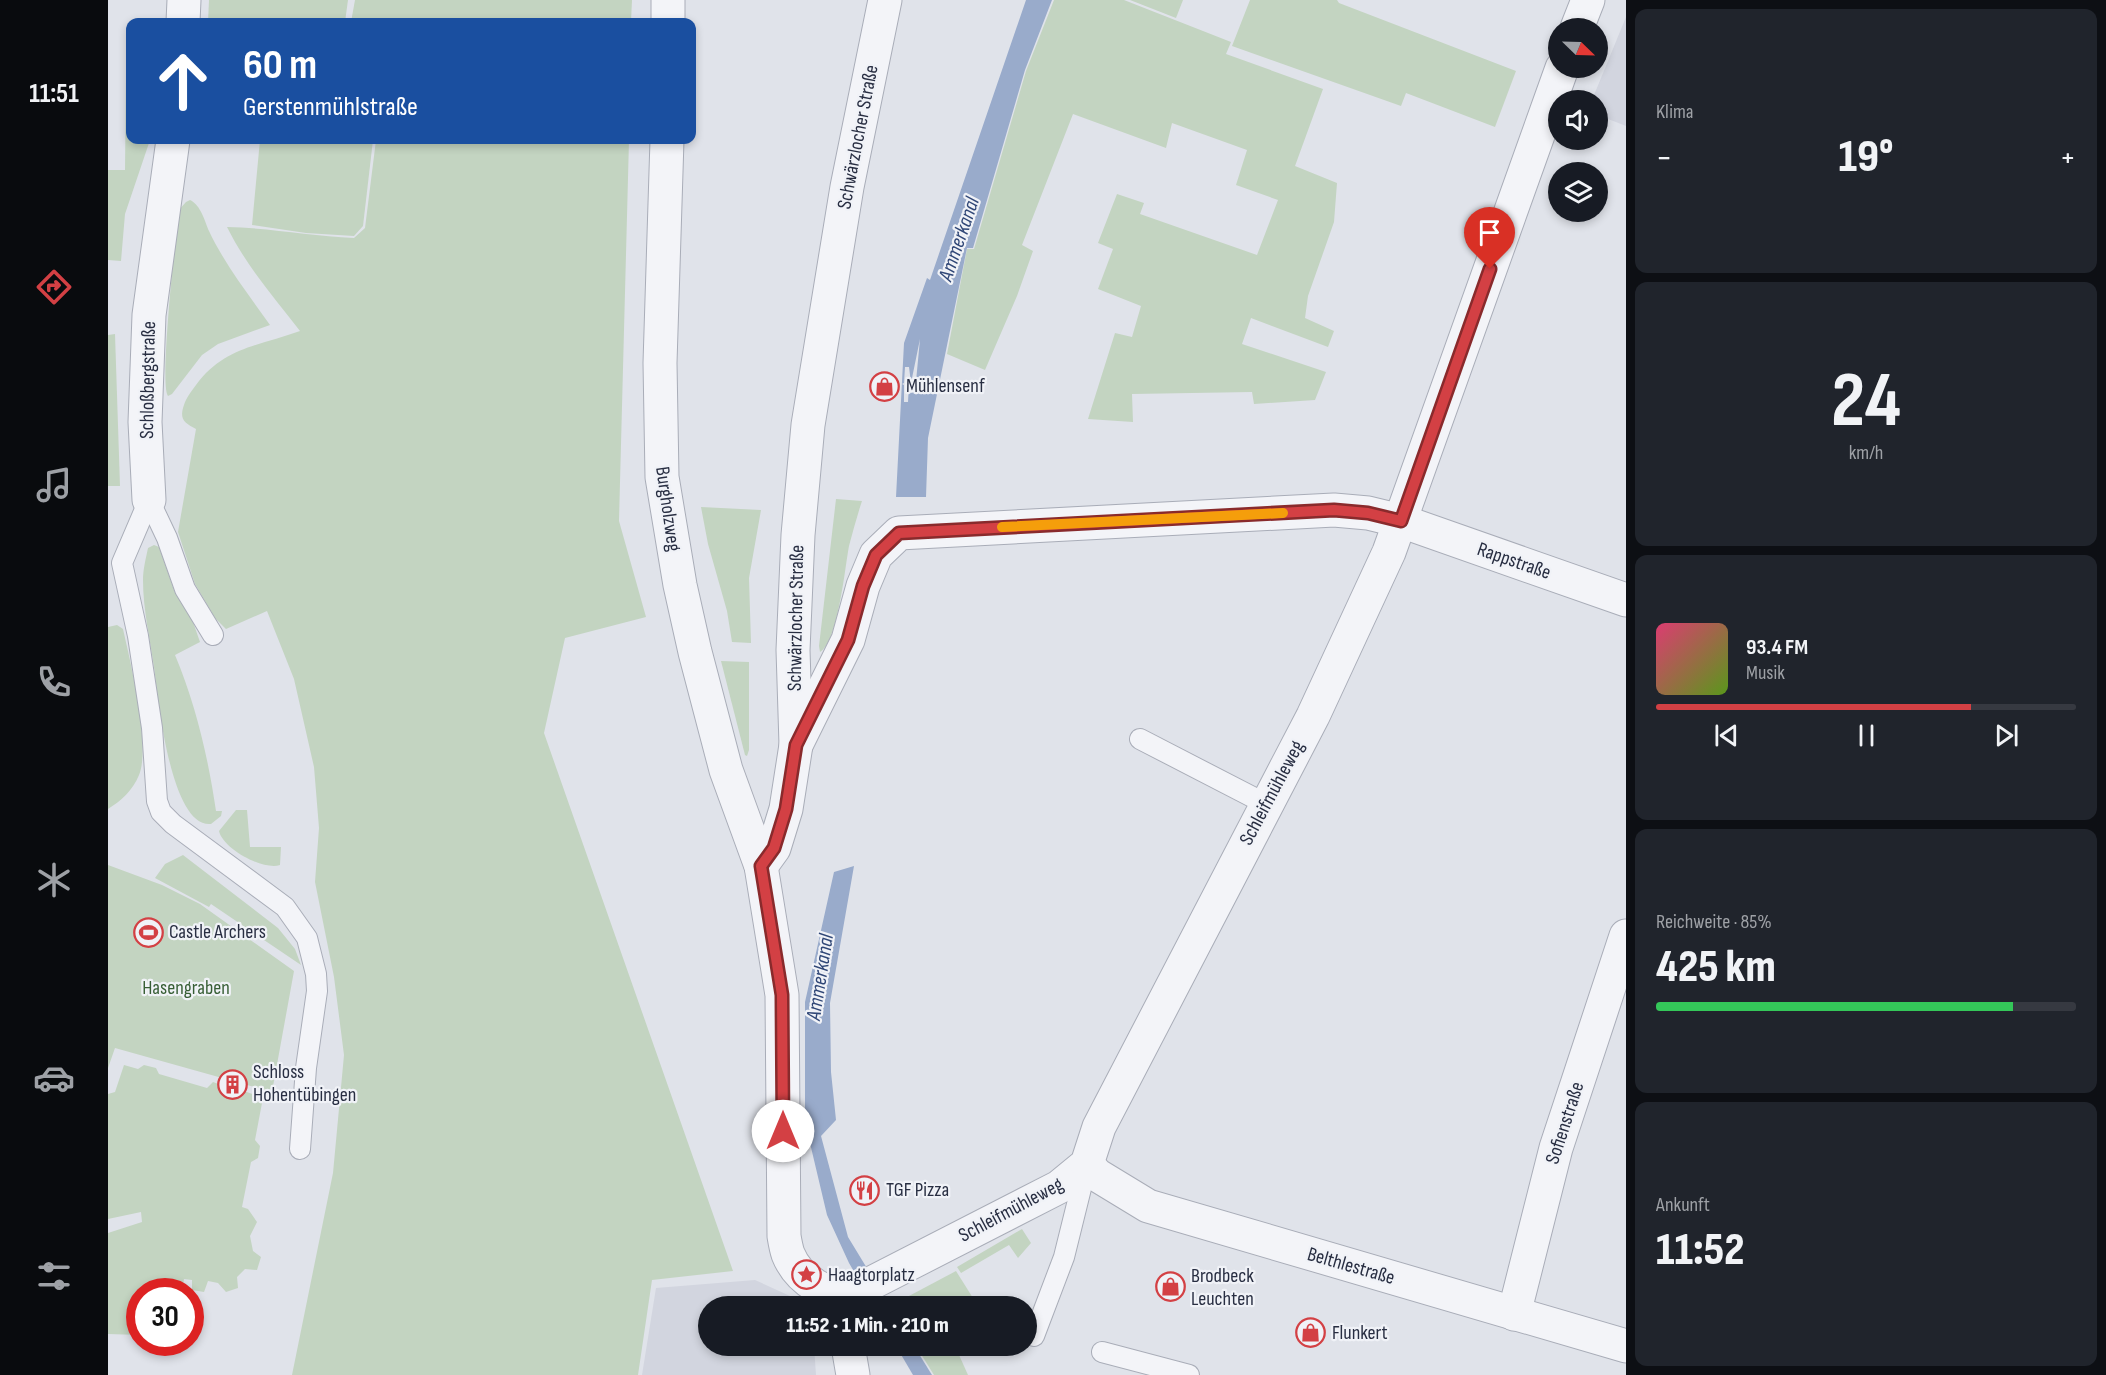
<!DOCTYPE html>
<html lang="de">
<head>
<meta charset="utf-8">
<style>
	:root { --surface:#171b24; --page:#20242c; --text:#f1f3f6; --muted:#9ea1a6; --line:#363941; --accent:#d34044 }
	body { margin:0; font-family:"Sofia Sans Condensed",sans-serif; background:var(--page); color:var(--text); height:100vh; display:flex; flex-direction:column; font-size:22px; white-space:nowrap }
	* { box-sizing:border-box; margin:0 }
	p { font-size:20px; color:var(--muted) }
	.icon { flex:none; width:33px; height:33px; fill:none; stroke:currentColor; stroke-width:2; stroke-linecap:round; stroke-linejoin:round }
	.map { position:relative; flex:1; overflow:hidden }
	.details { display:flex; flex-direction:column; gap:9px; padding:9px; background:#0d0f14; width:480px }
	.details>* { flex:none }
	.guide { position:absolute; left:18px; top:18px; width:570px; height:126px; border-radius:12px; box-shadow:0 3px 9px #0003; background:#1a4fa0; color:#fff; overflow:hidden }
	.needle { width:39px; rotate:113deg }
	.tools { position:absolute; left:1440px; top:18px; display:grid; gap:12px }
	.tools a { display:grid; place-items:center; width:60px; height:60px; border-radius:50%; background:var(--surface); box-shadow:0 3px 9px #0003; font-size:30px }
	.speed { position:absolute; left:18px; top:1278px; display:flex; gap:12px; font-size:30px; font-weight:700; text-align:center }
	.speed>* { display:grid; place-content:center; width:78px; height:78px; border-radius:50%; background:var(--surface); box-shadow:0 3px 9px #0003; line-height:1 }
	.speed .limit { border:9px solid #d22; background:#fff; color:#111 }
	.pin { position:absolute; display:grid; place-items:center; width:51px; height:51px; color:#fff; margin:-62px -26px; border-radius:50% 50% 50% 0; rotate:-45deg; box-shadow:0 0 6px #0007 }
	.pin .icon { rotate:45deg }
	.me { position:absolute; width:66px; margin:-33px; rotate:0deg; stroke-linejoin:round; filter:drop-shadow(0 0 4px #0008) }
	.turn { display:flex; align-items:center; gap:21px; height:126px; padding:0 18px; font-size:27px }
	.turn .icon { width:78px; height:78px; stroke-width:2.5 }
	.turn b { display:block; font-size:42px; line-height:51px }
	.big { font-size:45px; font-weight:800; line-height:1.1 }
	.details .tile { flex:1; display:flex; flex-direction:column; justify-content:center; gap:9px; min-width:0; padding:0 21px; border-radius:12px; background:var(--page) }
	.details .dial { align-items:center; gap:0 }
	.dial b { font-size:78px; line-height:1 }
	.song { display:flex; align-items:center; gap:18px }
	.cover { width:72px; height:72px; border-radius:9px; background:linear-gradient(135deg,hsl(340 70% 55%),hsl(90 70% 35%)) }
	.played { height:6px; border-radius:3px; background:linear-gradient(90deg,var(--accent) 75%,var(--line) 75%) }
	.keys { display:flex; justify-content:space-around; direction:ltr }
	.heat { display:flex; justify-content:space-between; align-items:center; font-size:33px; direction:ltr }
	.charge { height:9px; border-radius:4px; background:linear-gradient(90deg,#34c759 85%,var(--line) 0) }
	.trip { position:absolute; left:590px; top:1296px; width:339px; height:60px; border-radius:30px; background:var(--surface); box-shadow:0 3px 9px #0003; font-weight:800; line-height:60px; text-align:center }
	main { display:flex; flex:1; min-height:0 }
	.menu { display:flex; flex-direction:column; width:108px; justify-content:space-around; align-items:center; background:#090b0e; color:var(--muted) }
	.menu .icon { width:42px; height:42px }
	.menu .current { color:var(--accent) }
	.menu b { font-size:27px; color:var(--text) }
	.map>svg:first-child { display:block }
</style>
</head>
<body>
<main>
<nav class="menu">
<b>11:51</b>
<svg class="icon current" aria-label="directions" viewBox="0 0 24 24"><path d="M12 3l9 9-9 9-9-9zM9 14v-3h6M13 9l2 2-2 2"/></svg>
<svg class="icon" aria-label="music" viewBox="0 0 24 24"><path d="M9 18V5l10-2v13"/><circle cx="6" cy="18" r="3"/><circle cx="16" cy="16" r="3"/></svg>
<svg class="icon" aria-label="phone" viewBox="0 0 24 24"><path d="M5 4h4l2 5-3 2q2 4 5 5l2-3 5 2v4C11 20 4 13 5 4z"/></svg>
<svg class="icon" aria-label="climate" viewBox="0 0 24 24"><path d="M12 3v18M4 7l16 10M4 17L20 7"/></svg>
<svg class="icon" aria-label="car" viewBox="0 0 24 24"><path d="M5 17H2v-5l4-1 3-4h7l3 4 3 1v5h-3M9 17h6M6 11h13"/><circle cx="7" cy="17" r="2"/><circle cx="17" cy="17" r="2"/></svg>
<svg class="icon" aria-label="filters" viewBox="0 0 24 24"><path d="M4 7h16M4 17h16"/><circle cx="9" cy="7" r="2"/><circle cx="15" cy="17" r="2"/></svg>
</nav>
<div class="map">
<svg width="1518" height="1375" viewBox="0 0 1518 1375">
	<rect width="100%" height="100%" fill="#e0e3ea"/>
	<!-- built -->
	<g fill="#d2d5df">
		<path d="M1518 17V126L1490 115V100H1484Z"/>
		<path d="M647 1280 704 1306H600V1346H706L708 1375H534L548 1288Z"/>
	</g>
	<!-- green -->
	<g fill="#c3d4c1">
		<path d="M101 0H240L237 22H100Z"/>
		<path d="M247 0H524L523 22H243Z"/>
		<path d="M946 0H1016L1123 42 1118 54 1215 89 1187 166 1229 183 1226 222 1200 296 1197 318 1226 331 1220 347 1143 318 1134 344 1218 372 1207 400 1146 404 1144 392 1024 394 1025 422 980 419 1007 333 1024 337 1033 306 990 289 1005 249 990 243 1009 194 1036 203 1032 214 1149 255 1170 200 1128 185 1139 150 1064 123 1058 148 965 114 914 245 925 251 909 296 877 370 839 354 859 249H866L918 71Z"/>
		<path d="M1022 0H1075L1068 18Z"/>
		<path d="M1142 0H1229L1231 3 1408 71 1387 127 1298 93 1293 106 1124 46Z"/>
		<path d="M18 72H22V140H42L17 214 13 261 0 260V170H17Z"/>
		<path d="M152 140H265L255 226 246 236 198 233 144 225Z"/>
		<path d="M268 140H521L511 521 538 617 457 638 436 733 625 1271 544 1280 530 1375H184L225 1173 236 1055 226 977 207 882 211 828 206 767 186 679 159 611 118 629 107 618 87 584 70 532 88 429C76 423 71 419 76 405 78 398 83 392 88 385 116 347 151 346 192 331 165 296 139 267 119 227 162 228 203 236 246 238L257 228Z"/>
		<path d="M82 200C93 205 97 222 101 231 117 265 141 295 162 325L110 344 94 355 64 394 60 396C51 386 68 235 70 211L78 202Z"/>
		<path d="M7 334 12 486H0V335Z"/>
		<path d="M728 499 754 501C749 516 745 531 741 546 737 567 730 642 712 652L711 646Z"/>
		<path d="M593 507 653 510 641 578 643 643 624 642 619 611 600 544Z"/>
		<path d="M46 545 51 547 67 593 85 622 92 642 67 655C88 705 100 757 108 811H114L113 816 103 824C62 828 50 696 46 667 42 639 35 609 35 580 35 569 38 558 40 548Z"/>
		<path d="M9 625 15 629C22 660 43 747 31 775 25 790 13 801 0 809V627Z"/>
		<path d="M613 661 641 662V750L639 756 637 755Z"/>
		<path d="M128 810H139L142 847H173L172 865C156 871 115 849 111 831Z"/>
		<path d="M75 855 170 928 187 949 193 965 103 904 101 907 47 878 57 864Z"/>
		<path d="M0 865 54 885 92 904 186 971 164 1092 7 1048 0 1068Z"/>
		<path d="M16 1065 30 1069 36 1065 48 1068 51 1074 99 1088 105 1082 116 1086 119 1094 129 1096 136 1091 147 1095 149 1101 154 1103 147 1140 152 1146 150 1158 143 1162 134 1207 140 1209 149 1222 142 1236 145 1251 153 1257 149 1270 137 1269 129 1277 130 1288 118 1292 110 1283 100 1281 96 1292 84 1290V1280L76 1279 74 1291 32 1292 31 1335 0 1334V1233L34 1222 33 1212 0 1219V1094L7 1092Z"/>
		<path d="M914 1229 923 1243 910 1258 901 1245 853 1273 849 1267Z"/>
		<path d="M848 1271 870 1306 784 1305Z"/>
		<path d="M808 1346H847L860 1375H826Z"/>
	</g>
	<!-- water -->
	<g fill="#99abcb" fill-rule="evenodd">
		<path d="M918 0H944L917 70 865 248H859L820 438 818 497H788L796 343 819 278 822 280ZM812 339 807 392 802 393 803 385 801 384 800 402H796V385L794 384 796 383 797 367H801L803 383Z"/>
		<path d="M746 866 722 1003 723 1072 728 1120 713 1136 740 1237 782 1306H766L741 1263 719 1215 697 1122V1002L726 872Z"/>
		<path d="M788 1346H806L824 1375H805Z"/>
	</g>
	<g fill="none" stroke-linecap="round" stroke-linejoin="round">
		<defs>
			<g id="lane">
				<path d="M41 500 14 563 30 636 44 728 49 801 53 812 65 824 177 907 199 938 208 974 209 991 198 1068 192 1149"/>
				<path d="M41 500 59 538 77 589 105 635"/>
				<path d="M1032 739 1158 804"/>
				<path d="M926 1336 956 1257 979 1164"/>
				<path d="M994 1352 1081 1375"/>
			</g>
			<g id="street">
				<path d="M75 22 76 0"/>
				<path d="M560 22V0"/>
				<path d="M1469 28 1480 0"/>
				<path d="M559 140 552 363 554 477 572 585 587 652 618 770 653 866 674 995 676 1236C677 1242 678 1248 680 1254 690 1279 722 1302 748 1291L951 1187 979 1164 991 1127 1205 716 1281 552 1454 68"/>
				<path d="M41 500 37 422 41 315 65 140"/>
				<path d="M688 745 740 640 755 586 768 555 791 533 1226 510 1260 513 1293 521 1518 600"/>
				<path d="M653 866 666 848 678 809 688 745 685 650 690 535 700 425 739 187 777 0"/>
				<path d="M979 1164 989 1175 1040 1206 1518 1346"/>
				<path d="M1406 1314 1448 1148 1518 936"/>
				<path d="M740 1346 745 1375"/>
			</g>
		</defs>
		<!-- lane casing -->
		<use href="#lane" stroke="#a9adb8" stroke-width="22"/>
		<!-- street casing -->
		<use href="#street" stroke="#a9adb8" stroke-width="35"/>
		<!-- lane -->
		<use href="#lane" stroke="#f3f4f8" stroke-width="20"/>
		<!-- street -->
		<use href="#street" stroke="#f3f4f8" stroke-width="33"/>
	</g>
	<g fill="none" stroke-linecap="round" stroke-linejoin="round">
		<defs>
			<path id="route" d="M675 1131 674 995 653 866 666 848 678 809 688 745 740 640 755 586 768 555 791 533 1226 510 1260 513 1293 521 1382 269"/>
		</defs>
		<!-- route casing -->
		<use href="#route" stroke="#892a2c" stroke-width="15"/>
		<!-- route -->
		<use href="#route" stroke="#d34044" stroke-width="10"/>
		<!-- slow -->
		<path stroke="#f59e0b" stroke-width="10" d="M894 527 1175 513"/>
	</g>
	<!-- icons -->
	<defs>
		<symbol id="shop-ring" viewBox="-11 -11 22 22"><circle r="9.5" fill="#f0f2f7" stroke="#d34044" stroke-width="1.5"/><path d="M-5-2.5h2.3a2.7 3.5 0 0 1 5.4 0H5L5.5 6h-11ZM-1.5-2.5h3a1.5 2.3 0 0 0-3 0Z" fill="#d34044"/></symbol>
		<symbol id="stadium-ring" viewBox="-11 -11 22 22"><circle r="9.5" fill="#f0f2f7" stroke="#d34044" stroke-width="1.5"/><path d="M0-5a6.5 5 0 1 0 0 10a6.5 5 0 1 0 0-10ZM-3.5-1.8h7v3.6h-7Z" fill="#d34044"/></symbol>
		<symbol id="building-ring" viewBox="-11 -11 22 22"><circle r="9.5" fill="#f0f2f7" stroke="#d34044" stroke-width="1.5"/><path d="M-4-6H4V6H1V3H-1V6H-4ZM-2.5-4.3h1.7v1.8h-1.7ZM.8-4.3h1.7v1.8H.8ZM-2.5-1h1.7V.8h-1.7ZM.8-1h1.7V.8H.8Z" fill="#d34044"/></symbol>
		<symbol id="restaurant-ring" viewBox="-11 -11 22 22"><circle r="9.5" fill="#f0f2f7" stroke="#d34044" stroke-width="1.5"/><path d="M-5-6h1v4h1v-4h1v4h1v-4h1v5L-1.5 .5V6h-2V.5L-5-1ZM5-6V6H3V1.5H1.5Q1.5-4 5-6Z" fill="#d34044"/></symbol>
		<symbol id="sight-ring" viewBox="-11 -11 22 22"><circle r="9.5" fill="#f0f2f7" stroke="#d34044" stroke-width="1.5"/><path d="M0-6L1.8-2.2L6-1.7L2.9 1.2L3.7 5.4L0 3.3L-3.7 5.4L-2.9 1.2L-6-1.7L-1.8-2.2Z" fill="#d34044"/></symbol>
	</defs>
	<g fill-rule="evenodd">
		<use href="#shop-ring" x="760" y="370" width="33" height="33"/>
		<use href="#stadium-ring" x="24" y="916" width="33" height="33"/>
		<use href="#building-ring" x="108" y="1068" width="33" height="33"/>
		<use href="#restaurant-ring" x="740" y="1174" width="33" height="33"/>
		<use href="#sight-ring" x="682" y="1258" width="33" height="33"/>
		<use href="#shop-ring" x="1046" y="1270" width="33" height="33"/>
		<use href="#shop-ring" x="1186" y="1316" width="33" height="33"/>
	</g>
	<g text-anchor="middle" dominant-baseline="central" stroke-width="4.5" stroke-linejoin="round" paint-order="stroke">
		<!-- street labels -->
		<g font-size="20" fill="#282e42" stroke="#f0f2f7">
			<text transform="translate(750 137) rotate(-79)">Schwärzlocher Straße</text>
			<text transform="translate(40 380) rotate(-89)">Schloßbergstraße</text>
			<text transform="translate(560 509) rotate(82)">Burgholzweg</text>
			<text transform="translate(1406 561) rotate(19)">Rappstraße</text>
			<text transform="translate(688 618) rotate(-89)">Schwärzlocher Straße</text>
			<text transform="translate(1164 793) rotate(-62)">Schleifmühleweg</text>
			<text transform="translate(1457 1123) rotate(-72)">Sofienstraße</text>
			<text transform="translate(903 1210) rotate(-28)">Schleifmühleweg</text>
			<text transform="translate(1243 1266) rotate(16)">Belthlestraße</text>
		</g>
		<!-- poi labels -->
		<g font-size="20" fill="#282e42" stroke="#f0f2f7" text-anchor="start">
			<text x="798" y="386">Mühlensenf</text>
			<text x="61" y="932">Castle Archers</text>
			<text x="145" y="1072">Schloss<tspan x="145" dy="23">Hohentübingen</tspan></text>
			<text x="778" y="1190">TGF Pizza</text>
			<text x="720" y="1275">Haagtorplatz</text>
			<text x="1083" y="1276">Brodbeck<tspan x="1083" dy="23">Leuchten</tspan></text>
			<text x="1224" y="1333">Flunkert</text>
		</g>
		<!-- park labels -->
		<g font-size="20" fill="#375e35" stroke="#f0f2f7">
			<text x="78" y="988">Hasengraben</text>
		</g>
		<!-- water labels -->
		<g font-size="21" font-style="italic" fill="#304777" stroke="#f0f2f7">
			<text transform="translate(851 239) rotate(-71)">Ammerkanal</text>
			<text transform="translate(712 977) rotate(-81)">Ammerkanal</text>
		</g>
	</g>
</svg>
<div class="tools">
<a><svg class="needle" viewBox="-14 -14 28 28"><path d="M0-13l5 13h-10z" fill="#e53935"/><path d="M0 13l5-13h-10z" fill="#9ea1a6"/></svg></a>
<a><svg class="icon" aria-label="sound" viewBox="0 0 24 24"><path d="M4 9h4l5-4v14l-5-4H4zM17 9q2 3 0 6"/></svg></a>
<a><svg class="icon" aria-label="layers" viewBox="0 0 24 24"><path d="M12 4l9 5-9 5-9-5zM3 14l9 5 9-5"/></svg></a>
</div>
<div class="speed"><div class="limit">30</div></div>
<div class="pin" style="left:1382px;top:269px;background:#d93025"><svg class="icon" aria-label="arrive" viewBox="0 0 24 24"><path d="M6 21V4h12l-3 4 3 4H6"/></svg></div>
<svg class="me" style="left:675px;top:1131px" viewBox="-20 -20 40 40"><circle r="19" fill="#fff"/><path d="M0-13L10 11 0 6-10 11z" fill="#d34044"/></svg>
<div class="trip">11:52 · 1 Min. · 210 m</div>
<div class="guide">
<div class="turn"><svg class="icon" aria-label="ahead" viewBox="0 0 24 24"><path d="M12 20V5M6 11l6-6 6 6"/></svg><div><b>60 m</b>Gerstenmühlstraße</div></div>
</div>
</div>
<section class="details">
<div class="tile"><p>Klima</p>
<div class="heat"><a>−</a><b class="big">19°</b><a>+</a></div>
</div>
<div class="tile dial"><b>24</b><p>km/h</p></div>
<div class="tile">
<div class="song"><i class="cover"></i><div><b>93.4 FM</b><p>Musik</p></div></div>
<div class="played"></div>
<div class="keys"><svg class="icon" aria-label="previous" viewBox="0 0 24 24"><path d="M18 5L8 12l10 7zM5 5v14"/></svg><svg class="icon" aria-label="pause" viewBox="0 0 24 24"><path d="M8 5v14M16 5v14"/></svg><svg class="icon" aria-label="next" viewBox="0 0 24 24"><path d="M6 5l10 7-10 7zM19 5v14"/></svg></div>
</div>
<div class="tile"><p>Reichweite · 85%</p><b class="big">425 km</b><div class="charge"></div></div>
<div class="tile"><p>Ankunft</p><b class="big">11:52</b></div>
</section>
</main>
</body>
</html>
